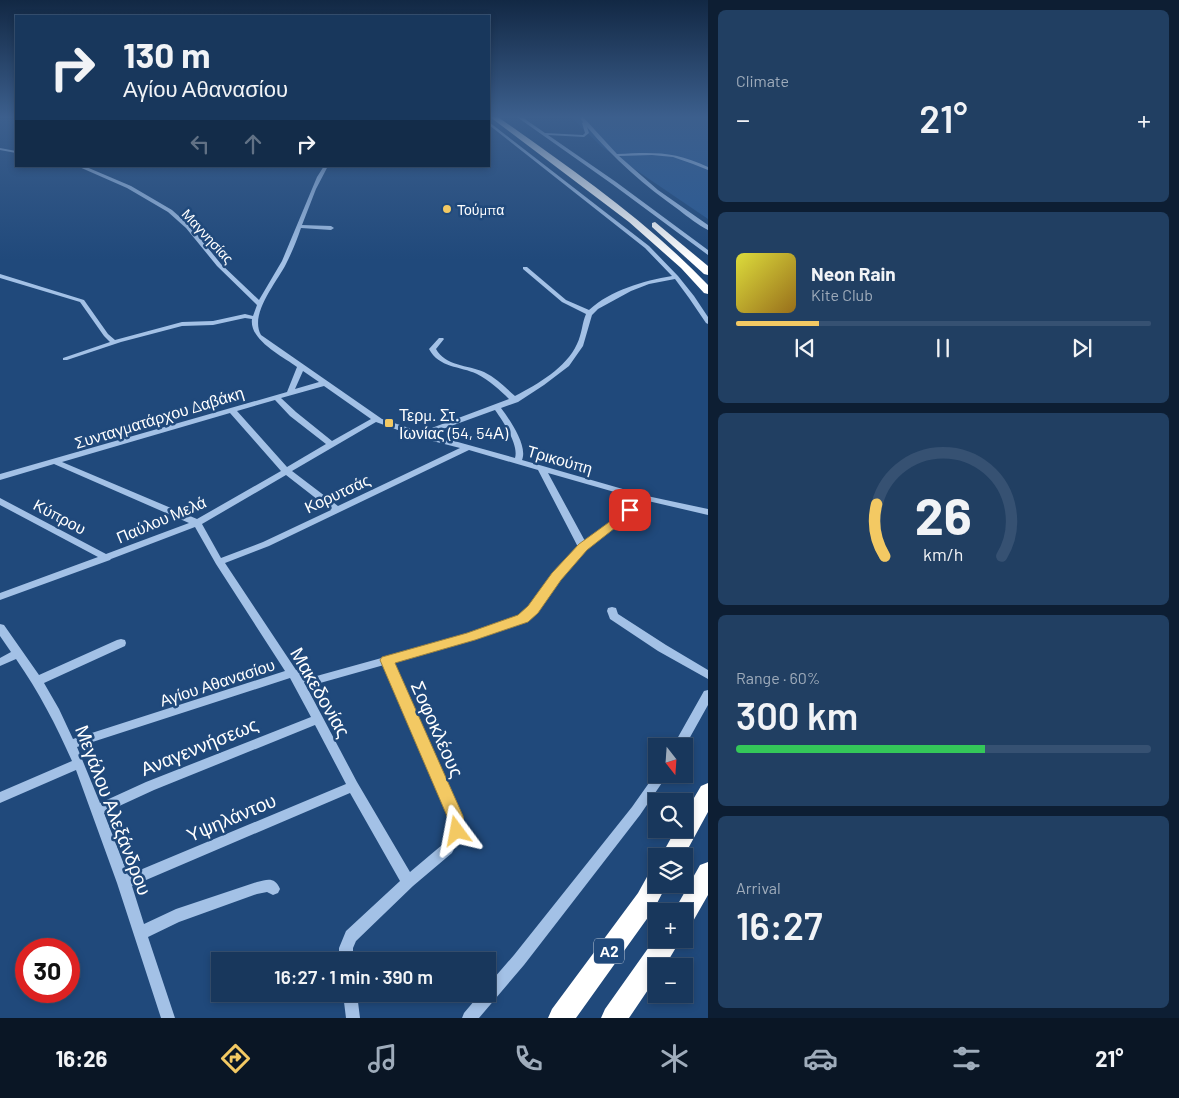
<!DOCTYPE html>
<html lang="en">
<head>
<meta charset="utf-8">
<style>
	:root { --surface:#18375c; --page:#213f62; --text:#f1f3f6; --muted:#9facbb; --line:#365172; --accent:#f3c963 }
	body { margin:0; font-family:Barlow,sans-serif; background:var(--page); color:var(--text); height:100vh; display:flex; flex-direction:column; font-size:19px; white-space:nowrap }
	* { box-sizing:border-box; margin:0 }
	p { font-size:16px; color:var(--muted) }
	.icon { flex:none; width:28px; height:28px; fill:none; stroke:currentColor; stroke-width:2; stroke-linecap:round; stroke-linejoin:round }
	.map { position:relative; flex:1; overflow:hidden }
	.side { display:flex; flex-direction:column; gap:10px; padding:10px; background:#0d1e33; width:471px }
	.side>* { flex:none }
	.top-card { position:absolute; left:15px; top:15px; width:475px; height:152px; border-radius:0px; box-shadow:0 2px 8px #0003,0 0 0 1px var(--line); background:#18375c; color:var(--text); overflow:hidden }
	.needle { width:32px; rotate:163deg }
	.tools { position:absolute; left:648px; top:738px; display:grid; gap:10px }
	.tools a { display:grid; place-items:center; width:45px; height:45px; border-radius:0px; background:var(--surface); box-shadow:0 2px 8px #0003,0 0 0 1px var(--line); font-size:25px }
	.speed { position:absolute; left:15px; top:938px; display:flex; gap:10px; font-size:25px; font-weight:700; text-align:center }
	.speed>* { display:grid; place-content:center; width:65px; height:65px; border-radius:50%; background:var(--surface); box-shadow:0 2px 8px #0003,0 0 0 1px var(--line); line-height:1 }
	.speed .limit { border:8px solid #d22; background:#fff; color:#111 }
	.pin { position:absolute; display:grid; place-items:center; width:42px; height:42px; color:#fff; margin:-21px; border-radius:10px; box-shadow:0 2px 8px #0006 }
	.me { position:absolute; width:55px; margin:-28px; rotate:347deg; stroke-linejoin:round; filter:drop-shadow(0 0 4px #0008) }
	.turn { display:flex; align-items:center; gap:18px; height:105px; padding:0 25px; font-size:22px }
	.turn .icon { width:65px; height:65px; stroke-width:2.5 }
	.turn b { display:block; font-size:35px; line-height:42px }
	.lanes { display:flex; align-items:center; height:48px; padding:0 25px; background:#0003; justify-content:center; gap:25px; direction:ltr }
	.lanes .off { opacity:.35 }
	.big { font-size:38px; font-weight:600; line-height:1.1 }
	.side .tile { flex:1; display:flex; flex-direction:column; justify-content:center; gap:8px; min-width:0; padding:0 18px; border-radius:8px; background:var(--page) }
	.side .dial { align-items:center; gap:0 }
	.dial svg { height:130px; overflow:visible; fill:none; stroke:var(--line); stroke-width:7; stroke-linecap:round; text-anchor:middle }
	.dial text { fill:var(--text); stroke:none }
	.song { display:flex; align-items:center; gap:15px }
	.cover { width:60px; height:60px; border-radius:8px; background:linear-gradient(135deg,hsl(60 70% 55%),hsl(40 70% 35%)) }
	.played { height:5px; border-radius:2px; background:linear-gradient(90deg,var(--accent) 20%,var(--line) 20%) }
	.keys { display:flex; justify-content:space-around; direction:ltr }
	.heat { display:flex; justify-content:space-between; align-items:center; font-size:28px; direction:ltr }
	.charge { height:8px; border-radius:4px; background:linear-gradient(90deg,#34c759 60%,var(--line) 0) }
	.trip { position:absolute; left:211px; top:952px; width:285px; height:50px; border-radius:0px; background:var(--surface); box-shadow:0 2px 8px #0003,0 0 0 1px var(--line); font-weight:600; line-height:50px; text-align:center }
	.menu { display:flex; height:80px; justify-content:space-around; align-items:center; background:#0a1625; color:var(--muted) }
	.menu .icon { width:35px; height:35px }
	.menu .on { color:var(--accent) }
	.menu b { font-size:22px; color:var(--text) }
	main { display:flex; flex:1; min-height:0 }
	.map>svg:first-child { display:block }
</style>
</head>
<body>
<main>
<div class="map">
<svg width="708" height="1018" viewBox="0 0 708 1018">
	<rect width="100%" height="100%" fill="#20497b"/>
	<!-- green -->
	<path fill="#2a5a94" d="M571 117H708V219L602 147Z"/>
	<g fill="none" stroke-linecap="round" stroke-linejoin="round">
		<!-- minor -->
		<g fill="#a3c1e6" fill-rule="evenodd">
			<path d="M517 117H522L545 133 583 135 585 133 582 123 583 122 579 117H583L617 154C653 152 675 151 708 167V170L693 164 673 157 652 155 619 156 658 190 708 225V230C698 225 688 217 679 210 645 186 614 159 587 127L589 133 584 137 548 135 616 182 708 250V255L612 184Z"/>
			<path d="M489 122 649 246 678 276 694 296 708 317V324L706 323 689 298 675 279 649 284 631 291 598 309 592 315 583 346 569 366 544 385 518 402 501 408C510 420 528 446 522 460L647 496 708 509V515L648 501 586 549 559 578 537 613 527 622 474 640 393 662 461 816 463 831 452 853 413 886 356 941 353 948V961H339V948L346 931 400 881 350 793 132 886 144 924 176 909 257 882C268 879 275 877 280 889L278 893 273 895 267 892 257 894 179 922 148 937 175 1018H161L117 883 76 770 0 803V792L72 761C56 725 39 692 16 659L0 666V658L11 652 0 636V624L4 625 39 675 117 640 121 639 125 640 126 643 125 646 44 683 59 709 73 739 285 671 216 564 195 527 111 559 110 560 0 600V593L98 557 0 505V498L106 554 189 523 54 464 0 480V474L287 392 297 367C282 356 249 340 252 319L245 318 213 325 182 326 121 342 67 360H63V358L110 342 104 336 80 302 0 278V274L84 300 108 334 115 340 182 322 213 321 245 314 253 316 257 305 217 266 186 228 168 212 127 188 77 166H84L131 186 172 210 190 226 221 264 259 300 282 261 317 177 324 166H328L316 189 302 225 331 226 334 228 331 230 301 228C297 240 292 252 286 264 277 282 249 314 261 335L382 419 421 432 509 399C500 390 489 380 477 374 460 366 439 368 429 349L439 338H443L444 339 436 349C445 366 468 365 484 372 496 378 505 387 515 396 538 384 566 368 577 344 582 334 582 323 586 314L562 302 523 269V267H527L566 300 589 310C611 290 643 281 672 276L645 248 489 125ZM303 371 319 382 295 389ZM324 386 371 419 332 441 296 412 281 398ZM275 400 290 416 326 444 287 467 237 411ZM495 410C503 421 519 445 515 458L429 434ZM230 413 281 471 197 519 62 462ZM376 422 417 437 460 448 338 506 292 471ZM469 450 538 470 578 547 553 574 529 607 519 616 468 634 313 677 296 670 225 563 269 546ZM548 473 639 499 585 541ZM286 475 331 510 263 542 221 558 202 524ZM384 665 449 816 451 830 442 845 410 872 357 782 304 682 313 685ZM290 678 311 717 146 782 100 803 77 747ZM315 725 346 784 128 875 104 813 154 790Z"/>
			<path d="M0 148 16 151V153L0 150Z"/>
			<path d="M612 607 616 608 618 614 666 645 708 670V679L658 651 610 619 607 611 608 608Z"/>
			<path d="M708 690V705L684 748V746H673L704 691Z"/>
			<path d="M656 773V774H668L640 815 524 965 479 1018H462L464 1013 480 994H488V985L514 955 632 807Z"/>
			<path d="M343 994H357L360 1018H346Z"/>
		</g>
		<!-- highway -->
		<g fill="#fff" fill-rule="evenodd">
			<path d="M490 117H498C571 169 645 219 708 285V294L704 293 681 268 629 222Z"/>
			<path d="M655 222 708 266V275L704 274 652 227V223Z"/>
			<path d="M708 783V812L684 856H661L676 829H684V815L701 786Z"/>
			<path d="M708 862V895L692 923 684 926V911H674L700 865Z"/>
			<path d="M656 872V884H667L654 909 576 1018H548L552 1009 638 893 648 875Z"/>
			<path d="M656 937V939H681L665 966H656V978L629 1018H601L605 1009Z"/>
		</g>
	</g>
	<!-- sky -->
	<linearGradient id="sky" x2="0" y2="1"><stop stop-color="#122844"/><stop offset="0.45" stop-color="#3c5f8d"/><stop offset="1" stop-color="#3c5f8d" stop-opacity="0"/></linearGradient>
	<rect width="708" height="260" fill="url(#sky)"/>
	<!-- route -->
	<path fill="#f3c963" stroke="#9e8340" d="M630 507 636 510 634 513 587 550 561 580 538 613 528 622 475 640 395 663 463 816 465 831 463 836 457 838 451 836 447 816 380 660 382 657 467 633 518 615 528 606 552 573 579 544Z"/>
	<!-- markers -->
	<g fill="#f3c963" stroke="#20497b" stroke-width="2">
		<circle cx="447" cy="209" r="5"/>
		<rect x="384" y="418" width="10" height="10" rx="2.5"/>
	</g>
	<g text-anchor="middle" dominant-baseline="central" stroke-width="5" stroke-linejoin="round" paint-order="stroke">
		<!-- far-poi labels -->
		<g font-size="14" fill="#fff" stroke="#20497b" text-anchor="start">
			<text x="457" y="209">Τούμπα</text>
		</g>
		<!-- far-street labels -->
		<g font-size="14" fill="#fff" stroke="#20497b">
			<text transform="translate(208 236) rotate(47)">Μαγνησίας</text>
		</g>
		<!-- shield labels -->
		<rect fill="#20497b" stroke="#bcc8d7" stroke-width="1" x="594" y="938.5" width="30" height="25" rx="4"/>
		<g font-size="15" font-weight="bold" fill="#fff">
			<text x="609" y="951">Α2</text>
		</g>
		<!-- poi labels -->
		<g font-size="16" fill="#fff" stroke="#20497b" text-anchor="start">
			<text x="399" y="414">Τερμ. Στ.<tspan x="399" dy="18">Ιωνίας (54, 54Α)</tspan></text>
		</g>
		<!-- street labels -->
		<g font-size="16" fill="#fff" stroke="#20497b">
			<text transform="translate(159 417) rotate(-17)">Συνταγματάρχου Δαβάκη</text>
			<text transform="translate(560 459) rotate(16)">Τρικούπη</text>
			<text transform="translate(337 493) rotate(-25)">Κορυτσάς</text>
			<text transform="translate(60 516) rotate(28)">Κύπρου</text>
			<text transform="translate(161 519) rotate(-23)">Παύλου Μελά</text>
			<text transform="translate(217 682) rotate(-18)">Αγίου Αθανασίου</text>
		</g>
		<!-- near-street labels -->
		<g font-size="19" fill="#fff" stroke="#20497b">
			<text transform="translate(321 692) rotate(60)">Μακεδονίας</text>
			<text transform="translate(438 729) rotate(66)">Σοφοκλέους</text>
			<text transform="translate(199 746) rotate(-22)">Αναγεννήσεως</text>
			<text transform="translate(114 810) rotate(69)">Μεγάλου Αλεξάνδρου</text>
			<text transform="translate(231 817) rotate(-23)">Υψηλάντου</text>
		</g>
	</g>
</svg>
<div class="tools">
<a><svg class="needle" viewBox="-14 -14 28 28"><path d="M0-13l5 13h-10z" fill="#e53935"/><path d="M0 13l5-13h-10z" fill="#9facbb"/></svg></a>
<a><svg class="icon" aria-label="search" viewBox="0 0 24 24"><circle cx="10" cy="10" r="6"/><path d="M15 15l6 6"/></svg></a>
<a><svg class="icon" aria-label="layers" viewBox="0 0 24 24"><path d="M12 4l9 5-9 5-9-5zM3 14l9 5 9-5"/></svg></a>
<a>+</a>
<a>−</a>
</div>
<div class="speed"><div class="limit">30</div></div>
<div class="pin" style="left:630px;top:510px;background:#d93025"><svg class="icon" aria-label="arrive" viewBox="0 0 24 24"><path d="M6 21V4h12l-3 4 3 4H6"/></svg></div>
<svg class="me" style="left:457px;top:831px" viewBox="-20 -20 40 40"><path d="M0-17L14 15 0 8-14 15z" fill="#f3c963" stroke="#fff" stroke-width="4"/></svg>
<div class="trip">16:27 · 1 min · 390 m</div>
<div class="top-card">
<div class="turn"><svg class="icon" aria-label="right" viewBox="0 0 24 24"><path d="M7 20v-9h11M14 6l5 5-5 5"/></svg><div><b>130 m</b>Αγίου Αθανασίου</div></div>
<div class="lanes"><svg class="icon off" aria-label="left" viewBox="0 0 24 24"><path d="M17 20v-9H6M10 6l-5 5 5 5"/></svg><svg class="icon off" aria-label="ahead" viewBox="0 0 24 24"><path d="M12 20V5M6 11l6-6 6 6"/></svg><svg class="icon" aria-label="right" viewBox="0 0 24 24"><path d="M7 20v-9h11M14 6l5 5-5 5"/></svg></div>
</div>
</div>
<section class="side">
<div class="tile"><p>Climate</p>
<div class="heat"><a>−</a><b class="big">21°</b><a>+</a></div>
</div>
<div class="tile">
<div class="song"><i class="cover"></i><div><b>Neon Rain</b><p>Kite Club</p></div></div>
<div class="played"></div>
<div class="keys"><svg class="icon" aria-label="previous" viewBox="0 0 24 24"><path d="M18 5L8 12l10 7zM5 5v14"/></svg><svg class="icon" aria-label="pause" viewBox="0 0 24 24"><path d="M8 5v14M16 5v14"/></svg><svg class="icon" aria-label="next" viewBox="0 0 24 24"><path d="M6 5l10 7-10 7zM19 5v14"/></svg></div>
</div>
<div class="tile dial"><svg viewBox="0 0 100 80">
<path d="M14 69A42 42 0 1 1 86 69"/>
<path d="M14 69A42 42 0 0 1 9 37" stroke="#f3c963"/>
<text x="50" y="56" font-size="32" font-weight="700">26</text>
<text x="50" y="72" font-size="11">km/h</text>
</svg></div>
<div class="tile"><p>Range · 60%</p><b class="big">300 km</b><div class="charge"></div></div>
<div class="tile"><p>Arrival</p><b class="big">16:27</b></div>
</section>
</main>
<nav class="menu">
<b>16:26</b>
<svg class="icon on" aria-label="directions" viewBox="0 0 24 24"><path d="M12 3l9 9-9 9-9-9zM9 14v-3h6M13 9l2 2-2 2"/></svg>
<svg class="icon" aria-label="music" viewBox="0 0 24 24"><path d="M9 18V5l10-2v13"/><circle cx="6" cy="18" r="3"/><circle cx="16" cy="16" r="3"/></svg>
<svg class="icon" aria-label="phone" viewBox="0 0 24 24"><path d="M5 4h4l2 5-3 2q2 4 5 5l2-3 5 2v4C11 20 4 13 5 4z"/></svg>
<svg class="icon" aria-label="climate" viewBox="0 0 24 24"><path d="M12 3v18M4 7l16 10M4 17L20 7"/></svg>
<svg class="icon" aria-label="car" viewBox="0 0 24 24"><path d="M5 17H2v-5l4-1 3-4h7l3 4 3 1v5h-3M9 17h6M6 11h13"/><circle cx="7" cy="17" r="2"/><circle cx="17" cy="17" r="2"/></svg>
<svg class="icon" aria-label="filters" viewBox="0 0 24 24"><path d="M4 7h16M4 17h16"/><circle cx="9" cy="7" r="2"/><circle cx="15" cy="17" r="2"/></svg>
<b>21°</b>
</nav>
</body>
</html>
